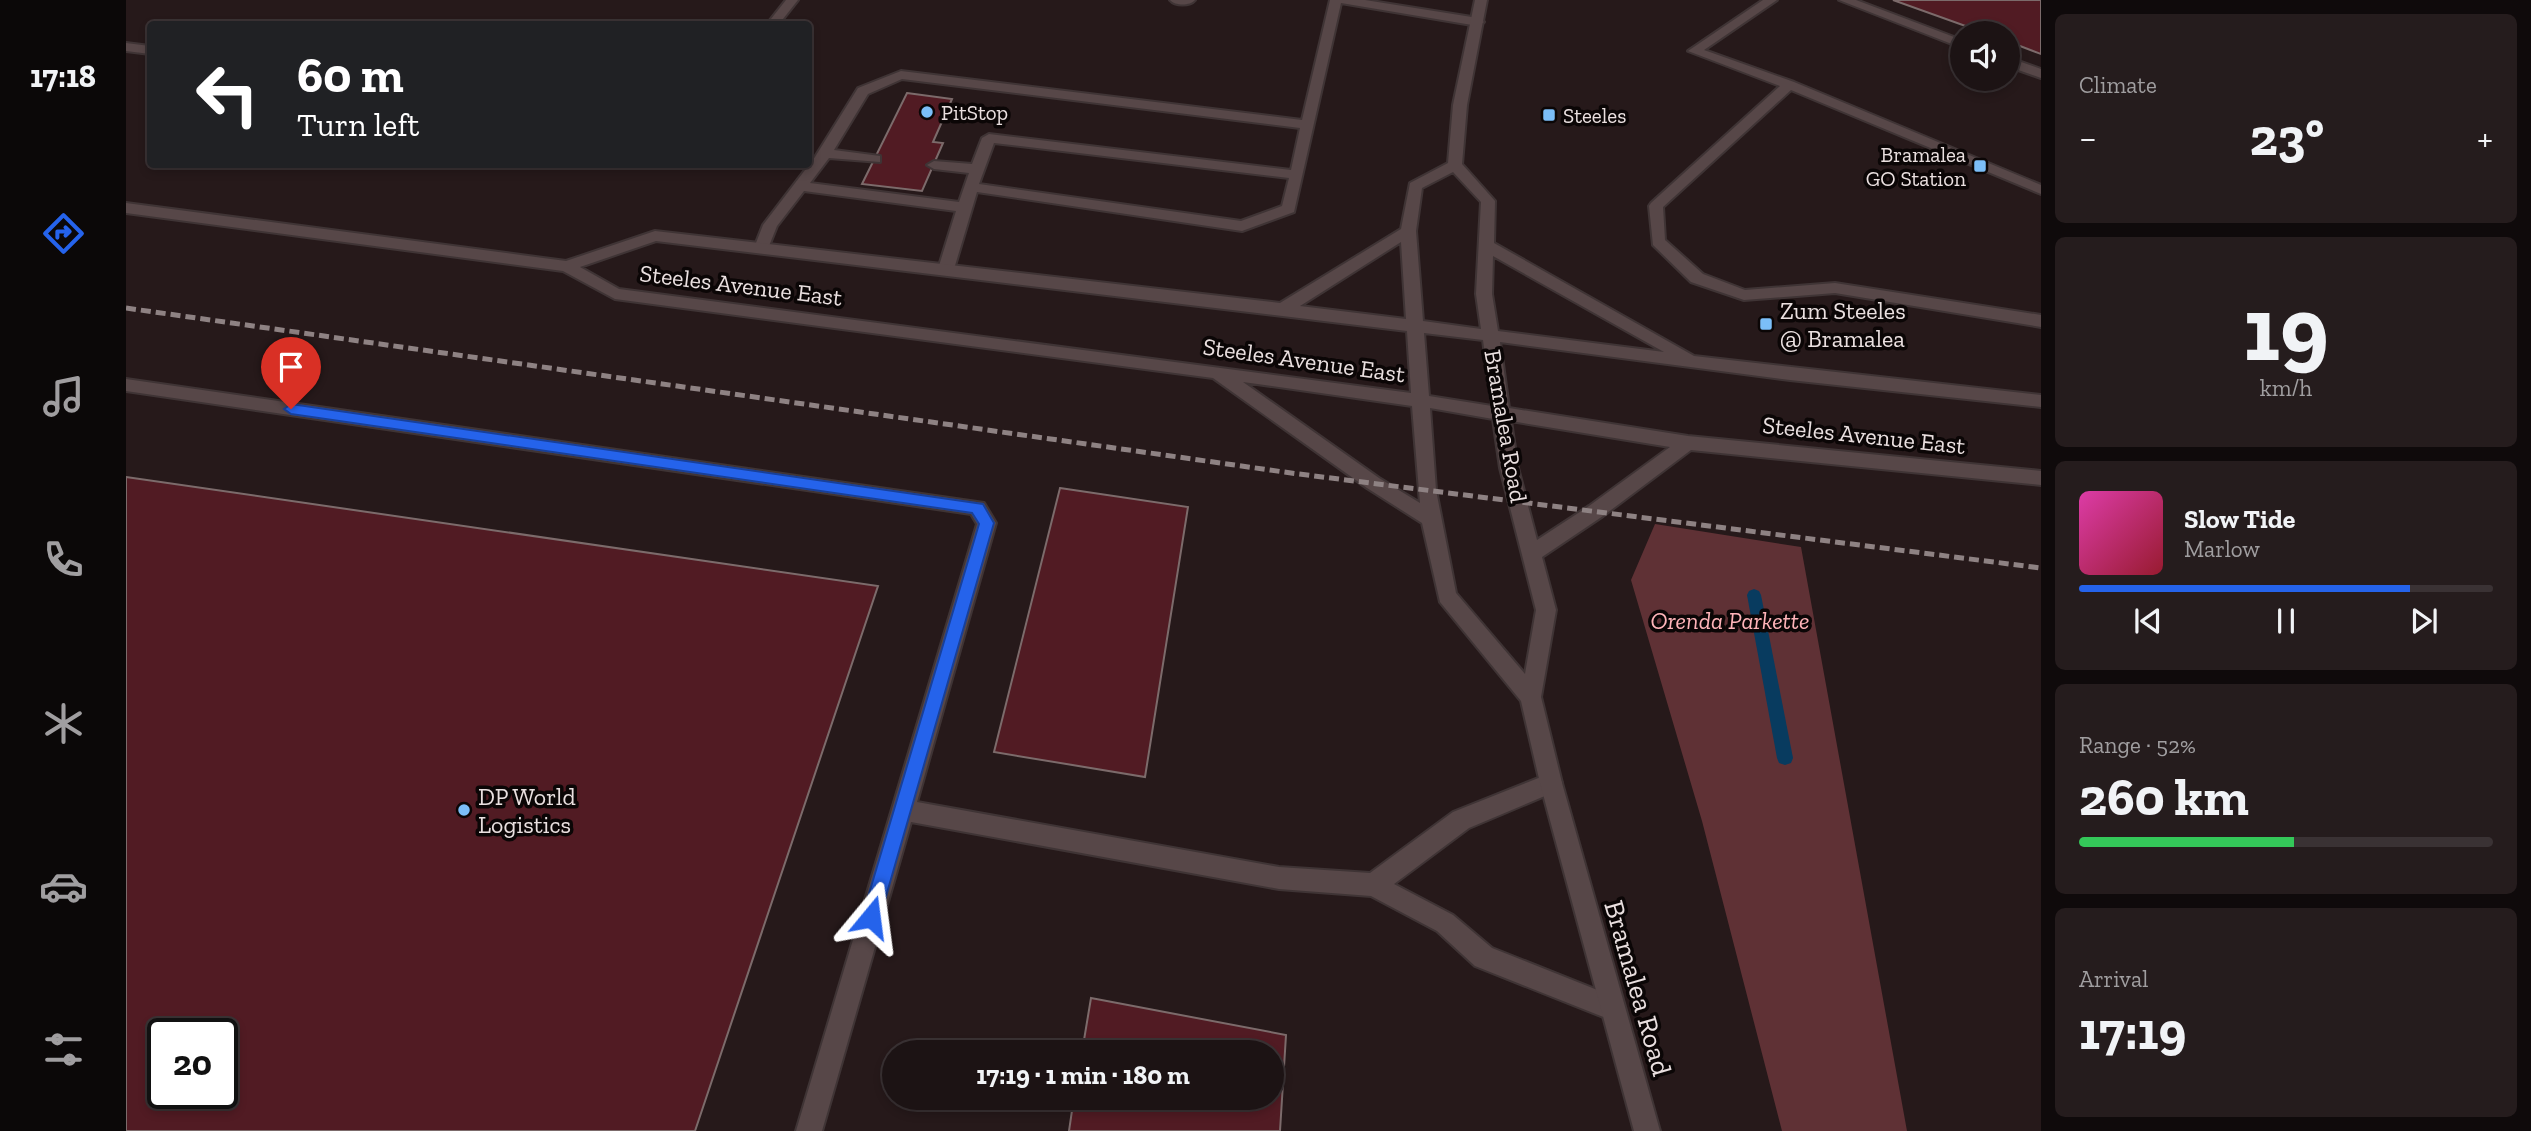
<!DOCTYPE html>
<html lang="en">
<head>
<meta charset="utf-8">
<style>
	:root { --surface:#1c1314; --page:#251c1d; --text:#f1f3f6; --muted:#a09ea0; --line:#3a3234; --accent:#2563eb }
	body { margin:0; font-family:"Zilla Slab",serif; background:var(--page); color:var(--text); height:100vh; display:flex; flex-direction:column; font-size:26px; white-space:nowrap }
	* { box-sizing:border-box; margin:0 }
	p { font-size:23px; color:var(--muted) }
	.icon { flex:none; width:38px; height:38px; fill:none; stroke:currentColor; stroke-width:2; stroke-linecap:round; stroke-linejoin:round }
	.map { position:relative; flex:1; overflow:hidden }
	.side { display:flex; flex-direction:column; gap:14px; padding:14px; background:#0f0a0b; width:490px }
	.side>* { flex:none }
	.hud { position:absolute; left:21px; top:21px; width:665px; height:147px; border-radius:7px; box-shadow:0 4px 10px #0003,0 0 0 2px var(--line); background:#202124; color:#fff; overflow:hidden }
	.tools { position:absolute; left:1824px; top:21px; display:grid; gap:14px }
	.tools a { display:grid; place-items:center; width:70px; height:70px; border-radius:50%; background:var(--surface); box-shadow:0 4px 10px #0003,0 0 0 2px var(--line); font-size:35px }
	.speed { position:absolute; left:21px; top:1018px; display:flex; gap:14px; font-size:35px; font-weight:700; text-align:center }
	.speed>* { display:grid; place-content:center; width:91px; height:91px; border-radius:50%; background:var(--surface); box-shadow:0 4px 10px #0003,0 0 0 2px var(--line); line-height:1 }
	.speed .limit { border:4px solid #111; border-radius:10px; background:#fff; color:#111 }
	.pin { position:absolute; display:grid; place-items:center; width:60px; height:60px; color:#fff; margin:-72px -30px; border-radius:50% 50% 50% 0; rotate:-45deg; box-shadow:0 0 7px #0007 }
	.pin .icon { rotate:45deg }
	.me { position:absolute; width:77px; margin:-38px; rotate:16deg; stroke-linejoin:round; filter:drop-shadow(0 0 5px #0008) }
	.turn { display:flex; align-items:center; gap:24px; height:147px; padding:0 35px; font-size:32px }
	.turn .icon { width:91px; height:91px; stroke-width:2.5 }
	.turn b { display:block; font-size:49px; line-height:60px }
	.big { font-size:52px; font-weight:700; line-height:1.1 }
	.side .tile { flex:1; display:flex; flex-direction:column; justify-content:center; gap:10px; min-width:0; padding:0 24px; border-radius:10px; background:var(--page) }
	.side .dial { align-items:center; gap:0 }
	.dial b { font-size:91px; line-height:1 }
	.song { display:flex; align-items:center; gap:21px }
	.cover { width:84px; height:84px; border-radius:10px; background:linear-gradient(135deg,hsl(320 70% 55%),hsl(350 70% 35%)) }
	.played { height:7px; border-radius:4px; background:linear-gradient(90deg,var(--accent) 80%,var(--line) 80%) }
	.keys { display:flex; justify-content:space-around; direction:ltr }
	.heat { display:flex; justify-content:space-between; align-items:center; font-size:38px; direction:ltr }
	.charge { height:10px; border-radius:5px; background:linear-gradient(90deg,#34c759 52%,var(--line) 0) }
	.trip { position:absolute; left:756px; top:1040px; width:402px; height:70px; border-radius:35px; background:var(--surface); box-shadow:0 4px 10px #0003,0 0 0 2px var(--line); font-weight:700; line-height:70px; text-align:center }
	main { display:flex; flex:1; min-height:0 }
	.tabs { display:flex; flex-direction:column; width:126px; justify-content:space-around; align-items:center; background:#0b0808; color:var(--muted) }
	.tabs .icon { width:49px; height:49px }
	.tabs .current { color:var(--accent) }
	.tabs b { font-size:32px; color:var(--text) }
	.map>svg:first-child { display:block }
</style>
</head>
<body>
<main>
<nav class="tabs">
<b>17:18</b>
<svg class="icon current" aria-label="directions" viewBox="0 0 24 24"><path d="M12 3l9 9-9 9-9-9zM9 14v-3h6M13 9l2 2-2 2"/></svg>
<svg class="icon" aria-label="music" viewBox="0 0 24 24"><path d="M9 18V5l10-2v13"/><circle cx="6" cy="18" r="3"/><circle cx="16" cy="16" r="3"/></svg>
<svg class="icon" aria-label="phone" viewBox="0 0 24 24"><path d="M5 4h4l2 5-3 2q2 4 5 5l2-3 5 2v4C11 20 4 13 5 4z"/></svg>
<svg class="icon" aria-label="climate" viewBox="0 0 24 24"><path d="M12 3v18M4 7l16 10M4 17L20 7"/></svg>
<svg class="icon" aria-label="car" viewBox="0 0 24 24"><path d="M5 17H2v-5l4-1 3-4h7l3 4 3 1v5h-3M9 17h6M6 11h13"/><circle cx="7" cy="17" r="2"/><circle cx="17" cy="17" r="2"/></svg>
<svg class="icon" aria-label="filters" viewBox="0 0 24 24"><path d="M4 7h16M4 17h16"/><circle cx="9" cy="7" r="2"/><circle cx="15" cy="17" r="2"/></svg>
</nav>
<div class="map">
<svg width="1915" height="1131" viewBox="0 0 1915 1131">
	<rect width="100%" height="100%" fill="#26191a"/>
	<!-- green -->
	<path fill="#5f3135" d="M1529 524 1675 547 1781 1131H1656L1576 821 1505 580Z"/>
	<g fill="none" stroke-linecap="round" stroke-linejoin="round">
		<!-- stream -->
		<path fill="#083b5f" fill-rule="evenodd" d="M1628 589 1633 591 1635 595 1667 758 1665 763 1659 765 1653 763 1651 758 1621 595 1623 591Z"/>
	</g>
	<!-- building -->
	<g fill="#511b23" stroke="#7c6b6b" stroke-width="2" fill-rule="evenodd">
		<path d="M1767 0H1915V54L1881 41V33H1859Z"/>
		<path d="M781 93 826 99 807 142 817 143 796 191 736 184Z"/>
		<path d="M0 477 752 586 569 1131H0ZM37 1034H96V1094H37Z"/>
		<path d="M934 488 1062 507 1019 777 868 752Z"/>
		<path d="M965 998 1160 1035 1154 1131H943L948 1097H1146V1052H956Z"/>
	</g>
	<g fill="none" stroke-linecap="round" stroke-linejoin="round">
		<defs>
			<g id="service">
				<path d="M660 0H672L653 24H641Z"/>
				<path d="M1044 0H1069C1064 6 1049 6 1044 0Z"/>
				<path d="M1204 0H1239L1352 18 1358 22 1352 26 1215 3 1168 212 1116 231 851 192 828 269 820 274 812 269 830 211 678 191 651 226 641 251 636 253 628 248 637 225 689 157 732 88 775 71 1176 120ZM776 79 1174 128 1165 170 863 134 856 138 846 164 808 161 801 165 808 169 843 173 833 202 684 183 703 158 754 162V156L708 150 742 94ZM868 143 1163 178 1156 206 1115 221 853 184Z"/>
				<path d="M1637 0H1651L1578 50 1668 82 1915 185V194L1665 90 1537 207 1539 240 1577 274 1619 290 1709 283 1915 315V327L1709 293 1618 300 1565 282 1527 245 1523 206 1525 203 1654 86 1562 51Z"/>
				<path d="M1713 0H1730L1836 40V48Z"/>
				<path d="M0 43 24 46V54L0 51Z"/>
				<path d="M1881 57 1915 69V78L1881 66Z"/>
				<path d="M0 379 858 503 870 523 791 802 1153 867 1244 873 1327 812 1425 773 1433 776 1436 783 1433 790 1343 828 1268 884 1327 915 1366 948 1494 999 1497 1008 1494 1017 1485 1020 1349 966 1311 931 1245 896 1153 889 785 822 696 1131H670L851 524 845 514 0 391Z"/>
			</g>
			<path id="secondary" d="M1349 0H1361L1341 105 1336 164 1369 201 1368 243 1568 356 1915 395V407L1664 380 1374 342 1383 408 1562 436 1915 471V485L1565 450 1477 516 1416 557 1430 610 1415 697 1436 783 1534 1131H1508L1414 783 1395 701 1314 602 1296 523 1241 488 1087 378 489 299 437 271 0 213V203L440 261 529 231 1154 303 1275 229 1284 183 1322 163 1327 105ZM1327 172 1355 202 1350 294 1355 329 1297 321 1290 231 1296 188ZM530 241 1281 331 1285 393 493 289 454 267ZM1275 242 1280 319 1174 306ZM1367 256 1538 352 1372 331 1366 294ZM1298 333 1357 340 1366 406 1303 396ZM1117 382 1286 406 1294 503 1253 478ZM1304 408 1367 419 1374 468 1410 610 1399 674 1330 593 1310 490ZM1385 421 1544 447 1463 506 1411 540 1392 468Z"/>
		</defs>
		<!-- service casing -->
		<use href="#service" stroke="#3f3435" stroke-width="4"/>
		<!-- secondary casing -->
		<use href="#secondary" stroke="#3f3435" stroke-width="4"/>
		<!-- service -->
		<use href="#service" fill="#574748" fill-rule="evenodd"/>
		<!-- secondary -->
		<use href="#secondary" fill="#574748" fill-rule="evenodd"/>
		<!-- rail -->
		<path stroke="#8e8283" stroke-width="5" stroke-dasharray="10 5" stroke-linecap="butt" d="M0 308 1165 473 1915 568"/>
	</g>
	<!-- route -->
	<path fill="#2563eb" stroke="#184099" stroke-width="2" d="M165 404 857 504 868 523 752 924 745 927 738 924 736 917 853 524 846 513 165 414 158 409Z"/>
	<!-- markers -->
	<g fill="#7bbef8" stroke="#0b0606" stroke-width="2.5">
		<circle cx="801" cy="112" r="7"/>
		<rect x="1416" y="108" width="14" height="14" rx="3.5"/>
		<rect x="1847" y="159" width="14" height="14" rx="3.5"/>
		<rect x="1633" y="317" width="14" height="14" rx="3.5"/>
		<circle cx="338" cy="810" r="7"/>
	</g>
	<g text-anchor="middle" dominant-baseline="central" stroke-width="7" stroke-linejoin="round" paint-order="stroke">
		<!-- far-poi labels -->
		<g font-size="21" fill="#eae0e0" stroke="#0b0606" text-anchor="start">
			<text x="815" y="112">PitStop</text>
			<text x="1437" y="115">Steeles</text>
			<text x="1840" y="154" text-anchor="end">Bramalea<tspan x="1840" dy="24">GO Station</tspan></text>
		</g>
		<!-- street labels -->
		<g font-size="24" fill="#eae0e0" stroke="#0b0606">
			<text transform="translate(615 285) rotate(7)">Steeles Avenue East</text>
			<text transform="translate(1178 360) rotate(8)">Steeles Avenue East</text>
			<text transform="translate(1380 426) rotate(80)">Bramalea Road</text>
			<text transform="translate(1738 435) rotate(6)">Steeles Avenue East</text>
		</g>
		<!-- poi labels -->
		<g font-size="24" fill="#eae0e0" stroke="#0b0606" text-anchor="start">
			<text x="1654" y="310">Zum Steeles<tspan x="1654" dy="28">@ Bramalea</tspan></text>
			<text x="352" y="796">DP World<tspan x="352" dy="28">Logistics</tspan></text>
		</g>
		<!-- park labels -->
		<g font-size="24" font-style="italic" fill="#ffb4b9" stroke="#0b0606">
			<text x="1604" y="620">Orenda Parkette</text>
		</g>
		<!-- near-street labels -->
		<g font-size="28" fill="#eae0e0" stroke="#0b0606">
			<text transform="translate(1512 988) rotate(74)">Bramalea Road</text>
		</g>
	</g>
</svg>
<div class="tools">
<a><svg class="icon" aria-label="sound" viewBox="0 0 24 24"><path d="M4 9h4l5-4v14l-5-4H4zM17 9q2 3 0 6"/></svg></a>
</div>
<div class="speed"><div class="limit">20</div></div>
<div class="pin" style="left:165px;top:409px;background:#d93025"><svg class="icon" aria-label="arrive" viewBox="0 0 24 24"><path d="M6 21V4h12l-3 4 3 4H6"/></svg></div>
<svg class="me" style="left:745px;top:917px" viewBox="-20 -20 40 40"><path d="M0-17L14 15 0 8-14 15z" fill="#2563eb" stroke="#fff" stroke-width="4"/></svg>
<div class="trip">17:19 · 1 min · 180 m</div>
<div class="hud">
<div class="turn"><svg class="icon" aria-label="left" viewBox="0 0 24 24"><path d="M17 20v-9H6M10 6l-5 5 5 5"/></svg><div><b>60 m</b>Turn left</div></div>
</div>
</div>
<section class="side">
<div class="tile"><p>Climate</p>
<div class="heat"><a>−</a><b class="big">23°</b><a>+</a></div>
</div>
<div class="tile dial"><b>19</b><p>km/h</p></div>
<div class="tile">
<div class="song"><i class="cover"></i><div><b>Slow Tide</b><p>Marlow</p></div></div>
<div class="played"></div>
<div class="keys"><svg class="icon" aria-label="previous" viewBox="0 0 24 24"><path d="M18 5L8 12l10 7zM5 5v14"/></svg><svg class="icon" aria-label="pause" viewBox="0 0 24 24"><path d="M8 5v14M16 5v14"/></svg><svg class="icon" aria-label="next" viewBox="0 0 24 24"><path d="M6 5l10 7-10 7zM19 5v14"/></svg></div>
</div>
<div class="tile"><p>Range · 52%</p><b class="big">260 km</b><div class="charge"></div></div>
<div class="tile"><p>Arrival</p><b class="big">17:19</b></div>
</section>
</main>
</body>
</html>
